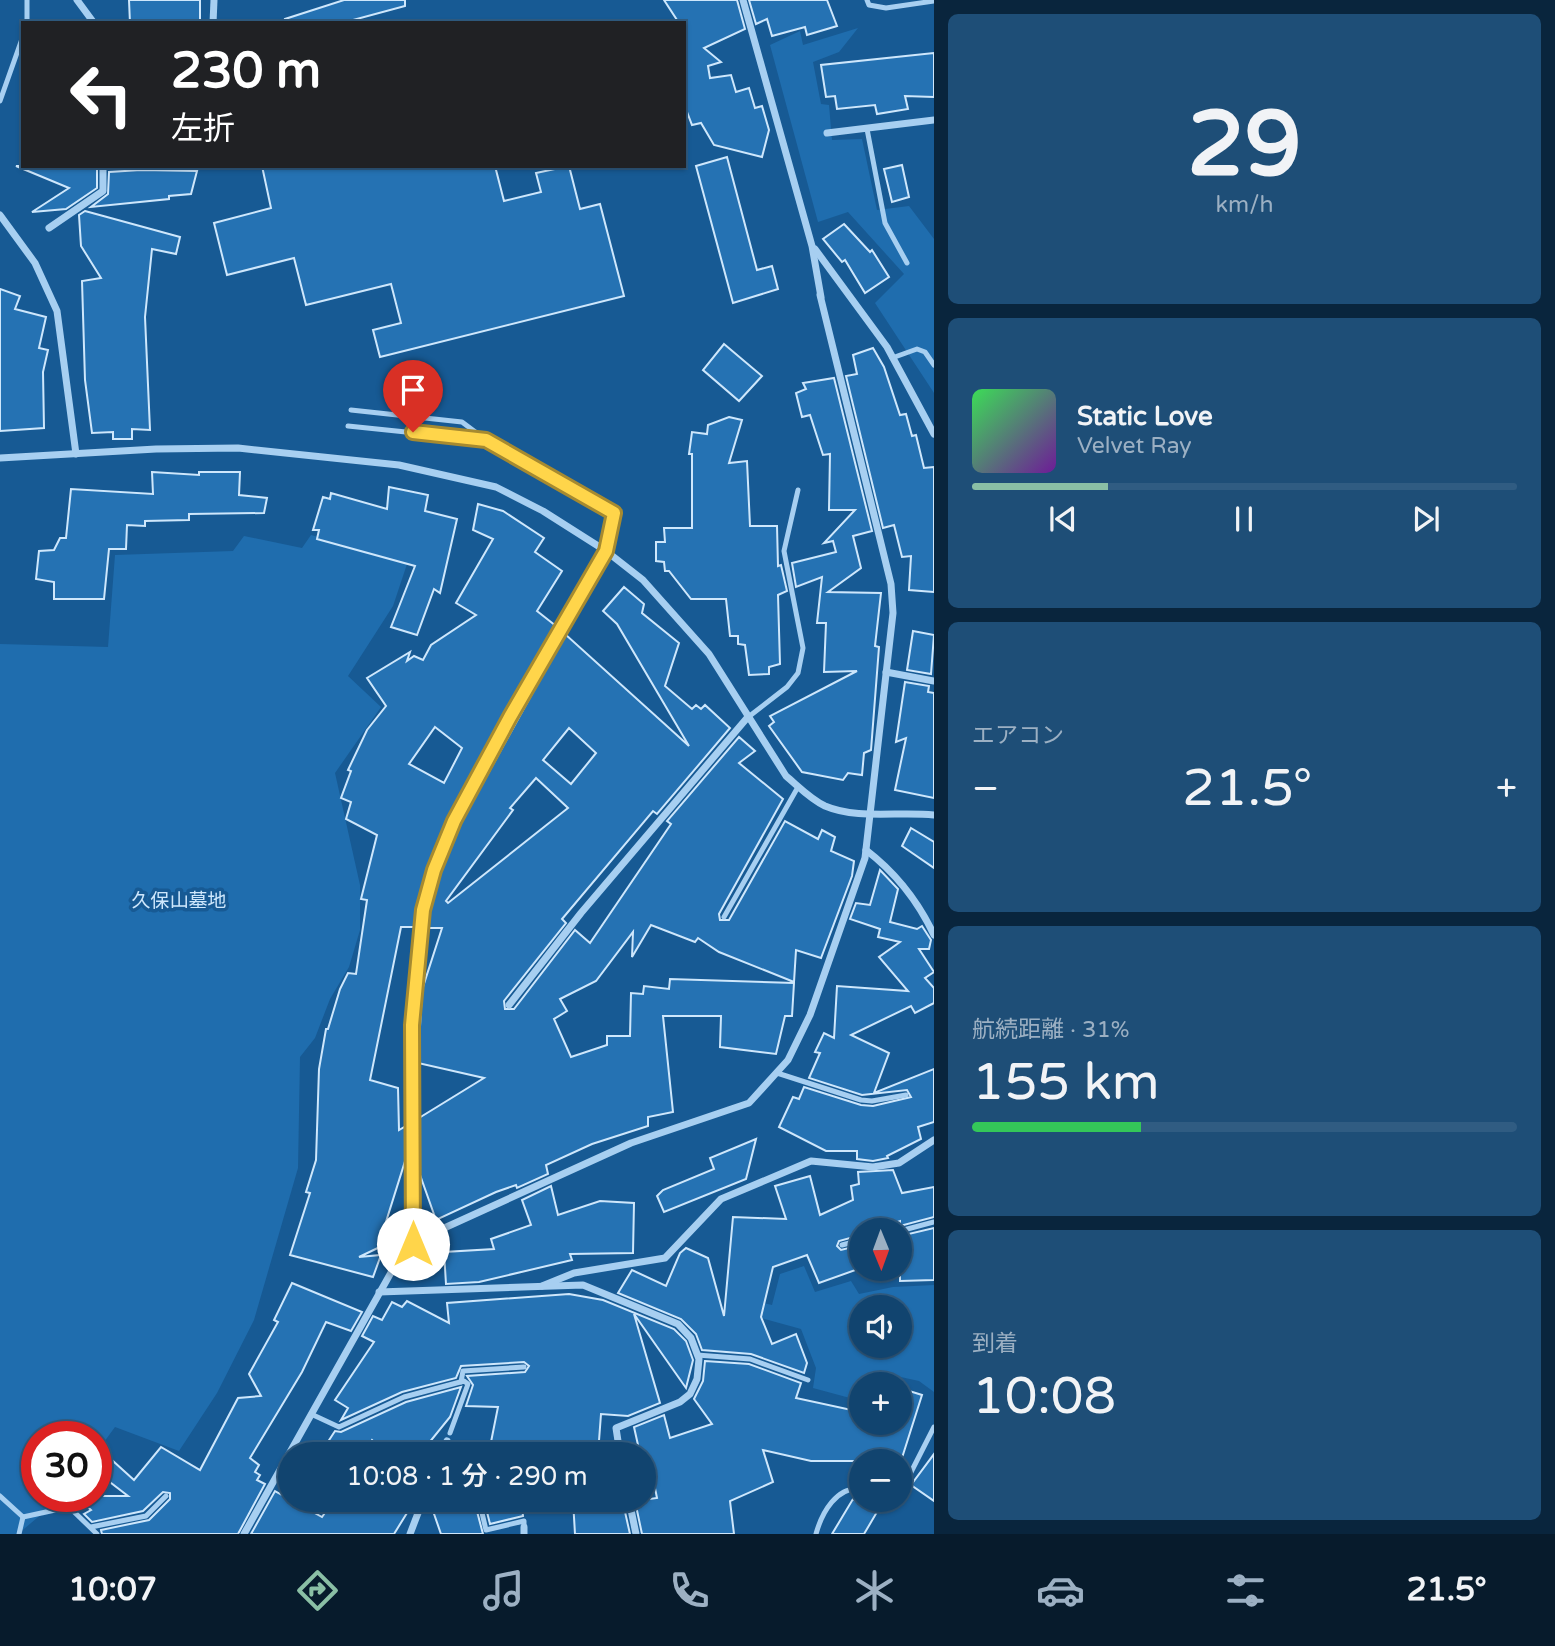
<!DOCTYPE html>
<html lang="ja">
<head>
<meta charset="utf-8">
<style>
	:root { --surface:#11446f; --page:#1e4e77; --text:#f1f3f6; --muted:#9cb0c3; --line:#305c82; --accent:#8abfa5 }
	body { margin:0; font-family:"Varela Round","Noto Sans JP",sans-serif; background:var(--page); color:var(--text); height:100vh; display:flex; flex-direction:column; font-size:26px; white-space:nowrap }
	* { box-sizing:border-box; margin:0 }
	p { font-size:23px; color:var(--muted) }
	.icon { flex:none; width:38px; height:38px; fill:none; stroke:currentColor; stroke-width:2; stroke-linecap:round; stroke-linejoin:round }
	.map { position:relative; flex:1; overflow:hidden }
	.sheet { display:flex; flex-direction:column; gap:14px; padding:14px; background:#09253d; width:621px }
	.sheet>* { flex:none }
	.banner { position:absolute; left:21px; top:21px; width:665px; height:147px; border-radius:0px; box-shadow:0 2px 5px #0004,0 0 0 2px var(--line); background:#202124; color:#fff; overflow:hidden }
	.needle { width:46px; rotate:179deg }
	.buttons { position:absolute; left:849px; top:1218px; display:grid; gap:14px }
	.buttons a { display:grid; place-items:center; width:63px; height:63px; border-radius:50%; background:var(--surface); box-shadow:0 2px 5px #0004,0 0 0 2px var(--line); font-size:35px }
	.speed { position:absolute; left:21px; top:1421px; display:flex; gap:14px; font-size:35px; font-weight:700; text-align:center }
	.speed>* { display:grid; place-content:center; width:91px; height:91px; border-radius:50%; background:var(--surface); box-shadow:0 2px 5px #0004,0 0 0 2px var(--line); line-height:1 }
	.speed .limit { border:10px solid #d22; background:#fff; color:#111 }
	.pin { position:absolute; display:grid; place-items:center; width:60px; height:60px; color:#fff; margin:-72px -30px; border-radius:50% 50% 50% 0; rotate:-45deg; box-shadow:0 0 7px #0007 }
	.pin .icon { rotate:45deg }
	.me { position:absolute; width:77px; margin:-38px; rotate:0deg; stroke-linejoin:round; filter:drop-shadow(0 0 5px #0008) }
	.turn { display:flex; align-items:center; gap:24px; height:147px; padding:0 35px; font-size:32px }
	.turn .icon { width:91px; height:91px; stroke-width:2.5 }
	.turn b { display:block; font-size:49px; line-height:60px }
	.big { font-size:52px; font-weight:600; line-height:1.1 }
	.sheet .card { flex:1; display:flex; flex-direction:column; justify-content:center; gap:10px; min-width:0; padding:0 24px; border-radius:10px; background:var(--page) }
	.sheet .dial { align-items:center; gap:0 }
	.dial b { font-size:91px; line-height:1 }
	.song { display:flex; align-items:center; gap:21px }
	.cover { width:84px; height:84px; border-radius:10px; background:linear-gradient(135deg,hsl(130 70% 55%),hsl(280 70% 35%)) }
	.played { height:7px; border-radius:4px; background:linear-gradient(90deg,var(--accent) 25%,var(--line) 25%) }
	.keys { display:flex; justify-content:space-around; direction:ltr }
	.heat { display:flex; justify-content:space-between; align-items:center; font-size:38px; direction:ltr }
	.charge { height:10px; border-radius:5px; background:linear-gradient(90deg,#34c759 31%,var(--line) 0) }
	.trip { position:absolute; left:278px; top:1442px; width:378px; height:70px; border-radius:35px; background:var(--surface); box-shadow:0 2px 5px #0004,0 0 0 2px var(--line); font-weight:600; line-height:70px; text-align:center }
	.menu { display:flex; height:112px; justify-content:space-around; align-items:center; background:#071b2c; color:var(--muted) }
	.menu .icon { width:49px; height:49px }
	.menu .on { color:var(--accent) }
	.menu b { font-size:32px; color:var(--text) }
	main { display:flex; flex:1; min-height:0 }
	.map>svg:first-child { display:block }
</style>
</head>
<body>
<main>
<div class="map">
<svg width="934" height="1534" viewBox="0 0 934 1534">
	<rect width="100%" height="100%" fill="#175a94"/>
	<!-- green -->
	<g fill="#1f6dae" fill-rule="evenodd">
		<path d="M858 28 839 52 813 62 821 104 829 105 832 140 862 139 877 210 909 206 934 239V393L875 303 904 274 848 212 818 222 770 45 800 31 803 45Z"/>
		<path d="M311 535 408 561 393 606 348 676 381 707 335 773 360 885V930L349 967 330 999 315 1038 300 1057 298 1168 254 1320 217 1393 179 1451 115 1427 96 1453V1437H37V1496H63L18 1534H0V644L108 647 115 555 233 551 244 536 302 548Z"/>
		<path d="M804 1266 815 1292 851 1281 859 1294 893 1287 934 1285V1392L919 1381 887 1374 883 1384H861V1401L813 1388 816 1368 801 1329 725 1308 730 1296 772 1305 780 1274ZM861 1307H900V1346H861Z"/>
	</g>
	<!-- building -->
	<g fill="#2572b3" stroke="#cee7fc" stroke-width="2" fill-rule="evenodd">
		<path d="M129 0H200V23H130Z"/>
		<path d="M344 0H405V6L342 23H286L285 19Z"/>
		<path d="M664 0H737L745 29 704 48 721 62 708 66 710 78 731 75 736 92 749 88 755 108 762 106 769 130 762 157 714 145 701 123 692 125 684 104V23H679Z"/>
		<path d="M749 0H827L837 26 807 35 805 27 772 36 767 19 756 24Z"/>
		<path d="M934 53V97L905 96 908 109 877 114 875 105 837 109 835 96 826 97 821 65Z"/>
		<path d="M727 157 757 270 772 266 778 289 733 303 696 166Z"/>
		<path d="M902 165 909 197 892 202 884 169Z"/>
		<path d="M16 166H91L97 168V188L66 209 32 212 69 188Z"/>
		<path d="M262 166H495L504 201 541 192 536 173 569 166 580 209 600 204 624 296 380 357 373 330 401 323 391 284 306 305 294 258 227 275 214 223 271 208Z"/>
		<path d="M141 170 197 171 191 194 169 196V199L91 207 108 194 109 172Z"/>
		<path d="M85 211 180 237 176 254 152 249 145 317 150 430 132 429V439H113V432L92 433 85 380 82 281 101 278 81 246 79 215Z"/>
		<path d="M844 224 870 252 872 250 889 277 865 293 845 260 842 262 823 239Z"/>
		<path d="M0 289 20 296 15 309 46 317 39 348 48 350 43 372 44 428 0 431Z"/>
		<path d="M724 344 762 376 739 401 703 370Z"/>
		<path d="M873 348 884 367 900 415 906 414 912 436 916 435 924 468 934 467V592L909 590 911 556 902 557 894 525 883 528 846 376 857 374 853 355Z"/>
		<path d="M834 378 872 531 853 536 861 568 828 592 881 593 875 646 879 647 871 750 864 753 862 775 848 773 843 780 802 772 769 726 774 722 770 716 857 671 824 672 826 623H817L822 577 796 587 792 563 836 552 833 541 824 543 855 510H829L830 454 823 455 810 415 802 417 796 393 806 389 803 383Z"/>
		<path d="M729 417 742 420 729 463 747 461 750 526H777L778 566 781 565 787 591 778 595 780 664 769 667V674L749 675 745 645 738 644V636H730L726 599H691L669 571H665L664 562 656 561V542H665L664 528H692V454H689L692 432 707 434 708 425Z"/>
		<path d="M152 472 199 475V472H240L239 495 267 498 264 513 189 514V520L145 521V526L127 525 126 549H109L104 599H54V582L36 579 39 551 54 550 60 538H66L71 489 153 494Z"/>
		<path d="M389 487 428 495 425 511 457 519 440 593 434 589 417 635 391 627 415 566 317 539 319 530H313L323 497 330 499 331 493 387 509Z"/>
		<path d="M478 504 503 511 544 538 535 552 562 571 537 611 556 626 449 818 428 868 415 927H401L370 1080 398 1088 399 1130 406 1126V1158L385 1225 407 1234 359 1257 381 1255 373 1277 290 1255 310 1193 306 1192 316 1160 319 1069 326 1029H328L340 989 348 973 356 974 367 900 361 899 377 835 346 819 351 802 341 798 351 771 348 770 367 730 386 706 367 678 410 652 407 661 414 656 423 660 431 645 476 615 456 603 493 539 473 530ZM435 727 462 748 444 783 409 764Z"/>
		<path d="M624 587 644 604 642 613 679 643 665 686 692 709 696 705 701 709 705 705 730 728 657 814 653 811 562 919 566 923 504 1001 505 1009H514L575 930 590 943 671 824 667 821 739 737 755 751 739 763 783 799 719 914 720 920H729L785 821 818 839 822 830 835 837 831 851 854 861 852 876 821 958 796 950 794 982 719 952 698 938 695 942 651 925 632 957 633 932 596 981 560 999 567 1011 554 1019 571 1057 607 1045V1036H630L631 993 643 994 644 986 669 989 670 979 794 983 792 1016H785L776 1054 720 1047 721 1016H663L673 1112 648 1117V1126L592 1144 546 1165 548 1174 517 1188 516 1185 496 1192 436 1220 419 1172V1118L484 1078 418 1063 422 990 442 928H427L429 911 440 872 460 824 565 634 689 746 617 624 603 611ZM569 728 596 753 571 784 543 760ZM536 778 568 808 448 903 446 901 513 810 510 808Z"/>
		<path d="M913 631 934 635 931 674 907 670Z"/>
		<path d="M905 682 929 686 928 692 934 693V798L895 790 906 738 896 742Z"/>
		<path d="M911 828 934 842V868L902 846Z"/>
		<path d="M880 870 898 889 890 922 917 929 922 926 931 940 929 949H919L934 972 925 978 934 988V1003L915 1013 911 1006 851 1035 889 1053 874 1093 934 1069V1122L918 1127 921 1139 887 1156 888 1158 873 1161 857 1159V1151H826L779 1127 793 1097 799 1099 804 1087 861 1105 873 1106 911 1097 907 1090 862 1095 809 1078 820 1053 815 1052 824 1033 834 1038 837 986 908 991 879 957 900 942 878 937 880 929 850 919 856 903 870 905Z"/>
		<path d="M756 1139 746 1179 664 1212 657 1196 663 1190 714 1169 710 1158Z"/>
		<path d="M893 1170 902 1193 934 1187V1217L900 1226V1221L872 1230H861V1235L839 1241 837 1246 841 1250 861 1245V1268L819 1283 807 1255 773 1267 761 1317 772 1344 796 1334 807 1363 804 1373 751 1354 702 1350 696 1334 681 1319 618 1293 632 1270 666 1286 680 1253 686 1248 708 1258 724 1316 733 1217 786 1219 775 1186 810 1176 820 1215 853 1200 851 1186 859 1184 858 1172Z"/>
		<path d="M551 1186 558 1215 600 1201 634 1203 633 1253 570 1254 572 1260 479 1282 446 1284 444 1252 494 1249 491 1239 531 1225 522 1200Z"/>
		<path d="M934 1228V1280L900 1281V1236Z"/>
		<path d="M292 1283 362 1312 351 1331 326 1322 302 1372 250 1458 259 1465 255 1472 260 1475 257 1480 265 1484 238 1534H102L101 1530 149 1520 170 1499V1493L163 1492 143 1511 92 1522 84 1514 91 1510 76 1496H128L102 1476 113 1461 134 1480 161 1447 200 1470 238 1398 261 1396 249 1374 278 1322 274 1320Z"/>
		<path d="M569 1294 603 1300 674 1329 686 1341 693 1360 686 1388 634 1314 660 1403 628 1416 601 1414 598 1454 518 1452 490 1447 498 1407 466 1406 473 1385 467 1376 525 1372 529 1366 524 1362 461 1366 456 1378 402 1392 341 1420 348 1408 335 1400 374 1342 362 1336 373 1316 382 1320 392 1302 402 1307 407 1301 449 1323 447 1303Z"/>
		<path d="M705 1361 749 1364 801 1383 796 1398 861 1412V1423H900V1388L922 1395 901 1461H811L763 1450 773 1482 730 1501 734 1534H642L635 1501 657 1498 648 1454H640L634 1427 664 1415 670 1438 712 1424 694 1399 703 1381Z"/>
		<path d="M461 1387 450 1417 420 1454H403L391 1444 385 1452 372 1440 363 1454H320L335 1431 341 1432 406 1402Z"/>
		<path d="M934 1454V1501L911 1485Z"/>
		<path d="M275 1491 322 1517 334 1500H415L394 1534H251Z"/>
		<path d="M853 1499 877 1512 864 1534H832Z"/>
		<path d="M474 1500 483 1534H441L433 1511Z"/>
		<path d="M484 1500H521L523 1516 490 1524Z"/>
		<path d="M573 1500H618L619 1503H623L630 1534H575Z"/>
	</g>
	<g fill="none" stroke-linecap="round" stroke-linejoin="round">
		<!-- lane -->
		<g stroke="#a7cff1" stroke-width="5">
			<path d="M867 0 869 5 886 8 934 1"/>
			<path d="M27 23V0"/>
			<path d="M0 101 23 36"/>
			<path d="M867 129 885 223 907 263"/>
			<path d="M892 358 917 349 925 352 934 365"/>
			<path d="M351 410 462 422 486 440 614 513 606 551"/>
			<path d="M348 426 483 440"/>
			<path d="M747 718 787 687 798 673 803 648 784 551 798 490"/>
			<path d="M724 917 798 787"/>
			<path d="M777 1073 861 1100 872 1101 906 1095"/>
			<path d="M900 1231 934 1222"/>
			<path d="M842 1245 861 1240"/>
			<path d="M697 1355 750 1359 808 1380"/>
			<path d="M461 1382 463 1371 524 1367"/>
			<path d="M311 1414 339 1427 404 1397 464 1381 468 1384 450 1433"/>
			<path d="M900 1488 905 1484 934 1427"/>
			<path d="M0 1496 23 1517"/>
			<path d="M479 1500 486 1530 524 1521V1527"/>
			<path d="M23 1517 69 1507 97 1534"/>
			<path d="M91 1527 146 1516 166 1496"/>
			<path d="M19 1534 23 1517"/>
			<path d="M816 1534C822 1512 837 1486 861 1489"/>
		</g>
		<!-- street -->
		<g stroke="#a7cff1" stroke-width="7">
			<path d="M77 0 94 23"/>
			<path d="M743 0 812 246 821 297"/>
			<path d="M213 23 214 0"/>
			<path d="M827 133 934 120"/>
			<path d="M0 215 35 263 57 311 76 454"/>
			<path d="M49 228 103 191V166"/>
			<path d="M815 249 887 347 934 434"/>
			<path d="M0 458 156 449 238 448 399 465 496 487 543 511 606 551 643 580 709 654 786 776C798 786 810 799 825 806 858 820 899 811 934 815"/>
			<path d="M886 672 934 681"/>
			<path d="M866 850C896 873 918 901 934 935"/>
			<path d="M509 1005 581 913 747 718"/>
			<path d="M413 1244 412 1025 423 910 434 870 454 821 510 717 606 551"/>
			<path d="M542 1286 574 1273 665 1258 721 1199 811 1161 873 1167 899 1163 934 1140"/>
			<path d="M379 1292 583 1285 678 1324 691 1338 699 1359 697 1379 690 1394 680 1402 616 1428 620 1454"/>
			<path d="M441 1454 447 1441"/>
			<path d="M629 1500 636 1534"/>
			<path d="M244 1534 402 1253 420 1239 631 1143 749 1103 788 1060 810 1015 865 858 893 613 891 584 820 295"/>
			<path d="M410 1534 423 1500"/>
			<path d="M524 1534V1527"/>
		</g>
	</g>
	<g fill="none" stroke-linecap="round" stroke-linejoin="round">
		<defs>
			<path id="route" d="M413 432 486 440 614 513 606 551 510 717 454 821 434 870 423 910 412 1025 413 1244"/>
		</defs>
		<!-- route casing -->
		<use href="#route" stroke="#a68a30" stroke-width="18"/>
		<!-- route -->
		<use href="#route" stroke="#ffd54a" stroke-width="12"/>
	</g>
	<g text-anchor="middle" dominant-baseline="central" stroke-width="7" stroke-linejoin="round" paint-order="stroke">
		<!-- park labels -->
		<g font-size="19" fill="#cee7fc" stroke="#175a94">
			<text x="179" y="901">久保山墓地</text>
		</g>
	</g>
</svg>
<div class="buttons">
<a><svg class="needle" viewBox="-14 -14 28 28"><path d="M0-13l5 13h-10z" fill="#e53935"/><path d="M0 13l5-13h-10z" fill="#9cb0c3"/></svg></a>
<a><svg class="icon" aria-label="sound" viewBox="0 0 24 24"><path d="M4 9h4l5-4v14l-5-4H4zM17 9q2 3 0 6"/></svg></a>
<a>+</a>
<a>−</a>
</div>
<div class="speed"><div class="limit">30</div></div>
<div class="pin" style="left:413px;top:432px;background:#d93025"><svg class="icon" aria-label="arrive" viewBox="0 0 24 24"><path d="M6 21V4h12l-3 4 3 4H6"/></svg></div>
<svg class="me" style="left:413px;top:1244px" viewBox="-20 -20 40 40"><circle r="19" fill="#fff"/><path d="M0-13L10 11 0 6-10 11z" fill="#ffd54a"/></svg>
<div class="trip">10:08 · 1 分 · 290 m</div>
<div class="banner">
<div class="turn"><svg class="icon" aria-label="left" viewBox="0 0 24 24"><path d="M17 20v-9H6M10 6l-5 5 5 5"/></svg><div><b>230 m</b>左折</div></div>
</div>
</div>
<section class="sheet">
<div class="card dial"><b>29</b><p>km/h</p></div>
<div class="card">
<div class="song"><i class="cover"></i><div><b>Static Love</b><p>Velvet Ray</p></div></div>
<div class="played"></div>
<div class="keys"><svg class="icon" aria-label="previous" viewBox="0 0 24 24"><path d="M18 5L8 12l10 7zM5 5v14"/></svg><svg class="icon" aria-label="pause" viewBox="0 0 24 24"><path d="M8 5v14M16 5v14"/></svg><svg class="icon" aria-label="next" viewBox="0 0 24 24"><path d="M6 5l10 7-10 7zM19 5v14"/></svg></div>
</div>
<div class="card"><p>エアコン</p>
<div class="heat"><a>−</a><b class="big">21.5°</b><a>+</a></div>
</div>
<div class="card"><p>航続距離 · 31%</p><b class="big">155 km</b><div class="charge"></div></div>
<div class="card"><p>到着</p><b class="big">10:08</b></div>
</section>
</main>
<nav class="menu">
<b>10:07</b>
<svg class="icon on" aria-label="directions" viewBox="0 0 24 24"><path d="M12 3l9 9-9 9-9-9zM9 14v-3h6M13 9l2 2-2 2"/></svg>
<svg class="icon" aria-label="music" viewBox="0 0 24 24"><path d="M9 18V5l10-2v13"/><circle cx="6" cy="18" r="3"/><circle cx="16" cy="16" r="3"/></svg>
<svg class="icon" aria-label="phone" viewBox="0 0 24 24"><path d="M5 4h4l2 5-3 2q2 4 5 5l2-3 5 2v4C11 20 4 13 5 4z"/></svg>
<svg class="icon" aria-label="climate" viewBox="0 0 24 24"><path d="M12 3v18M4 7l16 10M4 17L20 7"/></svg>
<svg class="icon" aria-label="car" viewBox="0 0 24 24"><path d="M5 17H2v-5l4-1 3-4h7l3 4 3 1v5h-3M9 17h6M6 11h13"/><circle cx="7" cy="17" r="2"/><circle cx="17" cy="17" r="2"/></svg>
<svg class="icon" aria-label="filters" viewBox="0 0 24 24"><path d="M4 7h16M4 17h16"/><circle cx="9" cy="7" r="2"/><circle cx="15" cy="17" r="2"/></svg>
<b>21.5°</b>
</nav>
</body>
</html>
